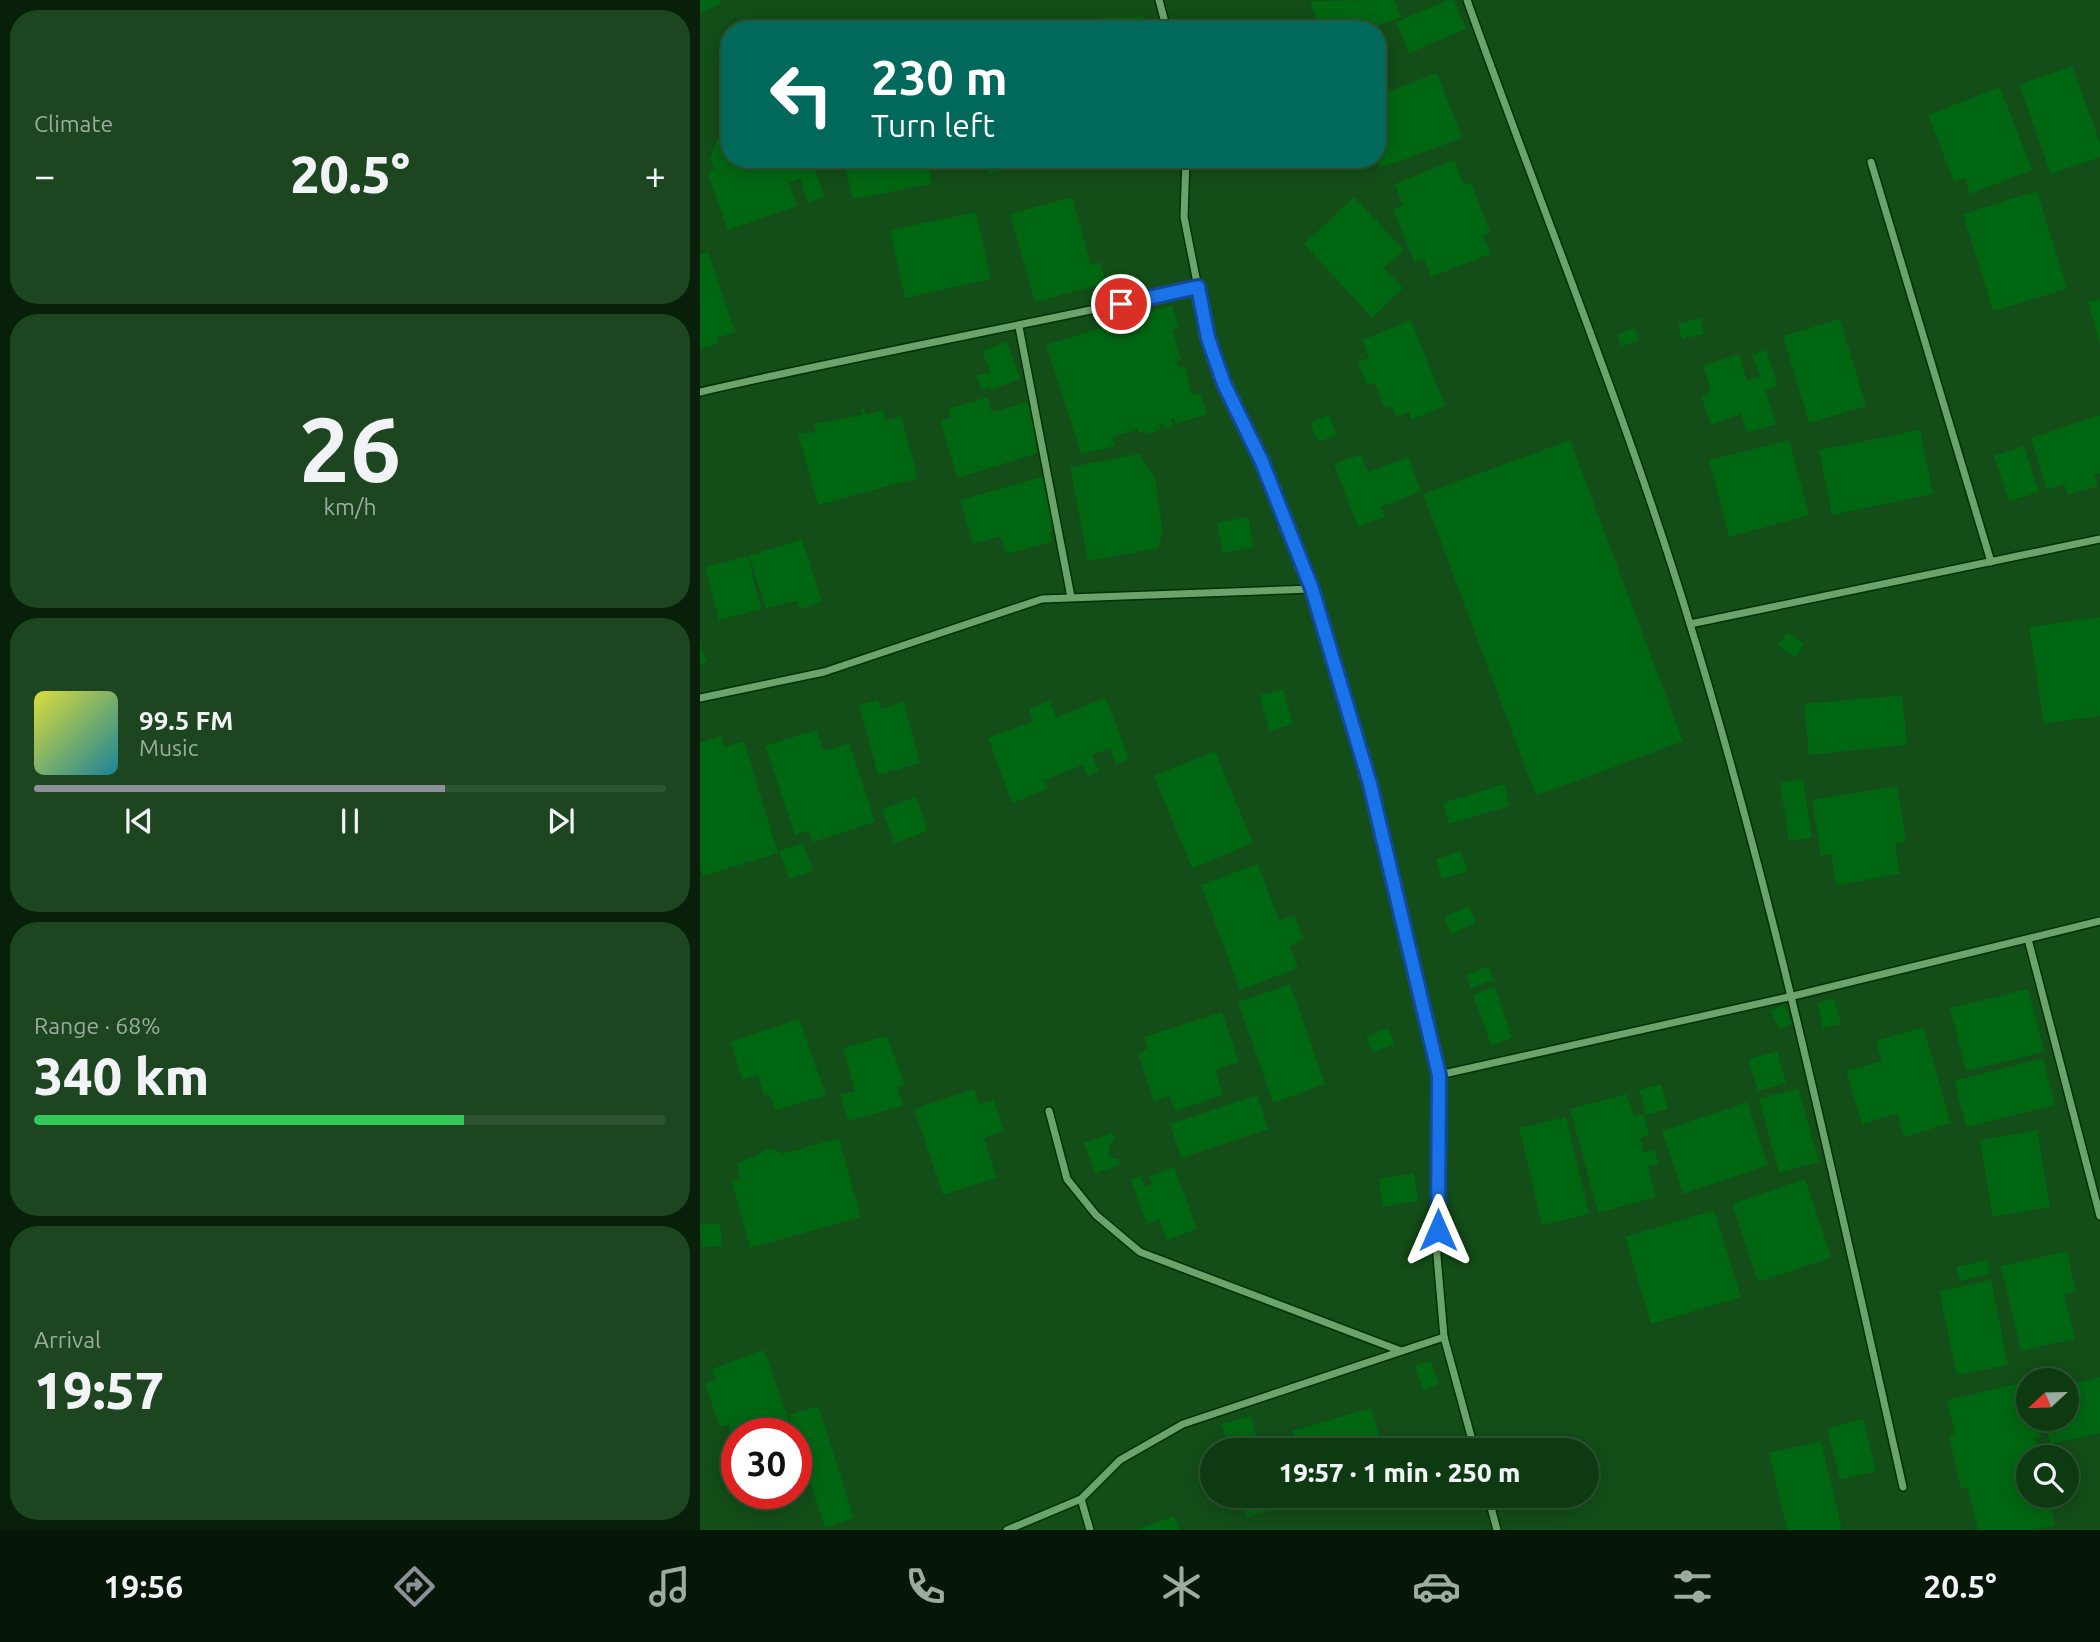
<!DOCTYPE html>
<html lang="en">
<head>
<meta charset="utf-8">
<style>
	:root { --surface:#0e3a12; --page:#1c4520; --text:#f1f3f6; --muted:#9bad9f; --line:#2e5432; --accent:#8c9099 }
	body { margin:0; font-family:Ubuntu,sans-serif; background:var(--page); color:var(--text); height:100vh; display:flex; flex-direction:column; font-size:26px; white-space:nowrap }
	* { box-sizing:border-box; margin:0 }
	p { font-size:23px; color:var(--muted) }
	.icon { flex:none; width:38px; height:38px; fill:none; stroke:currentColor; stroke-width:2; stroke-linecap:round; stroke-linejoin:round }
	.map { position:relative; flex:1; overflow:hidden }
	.side { display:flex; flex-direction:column; gap:10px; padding:10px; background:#08200a; width:700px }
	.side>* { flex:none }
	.top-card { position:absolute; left:21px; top:21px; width:665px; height:147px; border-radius:28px; box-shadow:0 4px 18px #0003,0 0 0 2px var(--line); background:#00695c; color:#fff; overflow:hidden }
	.needle { width:46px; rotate:248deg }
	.controls { position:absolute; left:1316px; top:1368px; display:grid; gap:14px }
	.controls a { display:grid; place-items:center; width:63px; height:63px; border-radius:50%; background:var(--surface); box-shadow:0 4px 18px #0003,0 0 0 2px var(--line); font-size:35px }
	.speed { position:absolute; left:21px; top:1418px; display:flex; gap:14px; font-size:35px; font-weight:700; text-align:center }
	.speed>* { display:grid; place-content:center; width:91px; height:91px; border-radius:50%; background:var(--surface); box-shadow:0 4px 18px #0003,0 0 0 2px var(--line); line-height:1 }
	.speed .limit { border:10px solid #d22; background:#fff; color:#111 }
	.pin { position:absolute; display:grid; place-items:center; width:60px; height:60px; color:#fff; margin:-30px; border:4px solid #fff; border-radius:50%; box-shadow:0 2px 7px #0007 }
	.me { position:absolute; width:77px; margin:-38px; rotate:0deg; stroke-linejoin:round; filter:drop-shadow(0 0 5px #0008) }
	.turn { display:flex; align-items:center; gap:24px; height:147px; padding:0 35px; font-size:32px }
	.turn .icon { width:91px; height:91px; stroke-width:2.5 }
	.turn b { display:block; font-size:49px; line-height:60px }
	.big { font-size:52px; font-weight:800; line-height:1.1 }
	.side .card { flex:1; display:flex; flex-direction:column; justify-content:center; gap:10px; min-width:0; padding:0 24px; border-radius:28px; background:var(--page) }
	.side .dial { align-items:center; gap:0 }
	.dial b { font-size:91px; line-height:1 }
	.song { display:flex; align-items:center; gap:21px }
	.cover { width:84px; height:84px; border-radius:10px; background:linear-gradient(135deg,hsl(60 70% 55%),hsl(190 70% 35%)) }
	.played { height:7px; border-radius:4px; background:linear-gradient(90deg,var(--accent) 65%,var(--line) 65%) }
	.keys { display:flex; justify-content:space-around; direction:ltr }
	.heat { display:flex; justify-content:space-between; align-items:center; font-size:38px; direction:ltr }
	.charge { height:10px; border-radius:5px; background:linear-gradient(90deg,#34c759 68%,var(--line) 0) }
	.trip { position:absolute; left:500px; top:1438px; width:399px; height:70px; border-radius:35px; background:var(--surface); box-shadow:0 4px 18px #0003,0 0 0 2px var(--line); font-weight:800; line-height:70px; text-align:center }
	.tab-bar { display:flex; height:112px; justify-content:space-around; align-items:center; background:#061707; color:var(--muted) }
	.tab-bar .icon { width:49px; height:49px }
	.tab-bar .active { color:var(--accent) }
	.tab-bar b { font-size:32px; color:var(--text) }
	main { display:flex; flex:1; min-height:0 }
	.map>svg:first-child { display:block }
</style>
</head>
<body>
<main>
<section class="side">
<div class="card"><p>Climate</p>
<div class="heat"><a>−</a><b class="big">20.5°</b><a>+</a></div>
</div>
<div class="card dial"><b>26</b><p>km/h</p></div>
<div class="card">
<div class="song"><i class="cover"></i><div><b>99.5 FM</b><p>Music</p></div></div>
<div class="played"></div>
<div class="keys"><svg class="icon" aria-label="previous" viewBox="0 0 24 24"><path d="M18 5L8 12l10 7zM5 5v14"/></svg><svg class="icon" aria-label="pause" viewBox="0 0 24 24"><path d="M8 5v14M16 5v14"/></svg><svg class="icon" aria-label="next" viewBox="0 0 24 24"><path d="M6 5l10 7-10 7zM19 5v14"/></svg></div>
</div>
<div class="card"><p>Range · 68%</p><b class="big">340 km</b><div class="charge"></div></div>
<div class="card"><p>Arrival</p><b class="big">19:57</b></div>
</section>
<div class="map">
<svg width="1400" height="1530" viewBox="0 0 1400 1530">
	<rect width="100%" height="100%" fill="#134d18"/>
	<!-- building -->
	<g fill="#006612">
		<path d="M0 0H20L21 4 0 13Z"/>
		<path d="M694 0 701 17 674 27 675 30H621L610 1Z"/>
		<path d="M748 0H754L766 29 709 53 696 22Z"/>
		<path d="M444 17V30H403V18Z"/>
		<path d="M1372 66 1400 143V157L1351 174 1319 85Z"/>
		<path d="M737 73 762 138 680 168 676 159 677 96Z"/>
		<path d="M1300 87 1332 170 1270 194 1265 178 1254 182 1228 115Z"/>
		<path d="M30 137V159H111L125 197 108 203 100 179 89 183 97 206 28 230 8 175 14 169 10 159 17 140Z"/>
		<path d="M144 159H228L232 184 152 199Z"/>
		<path d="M285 159H331V160L290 173Z"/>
		<path d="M754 160 764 185 771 183 790 232 783 235 790 254 731 277 724 259 714 262 693 209 703 205 695 184Z"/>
		<path d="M1337 191 1367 289 1293 311 1263 214Z"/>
		<path d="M372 197 391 265 400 262 406 283 335 302 310 214Z"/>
		<path d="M654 197 704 250 684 268 703 288 672 318 604 244Z"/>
		<path d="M276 212 291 279 205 298 190 230Z"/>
		<path d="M8 252 35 332 17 338 19 343 0 349V255Z"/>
		<path d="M1400 299V341H1399L1388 302Z"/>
		<path d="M472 305 479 328 472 330 481 360 477 361 479 368 485 366 492 395 500 393 507 414 475 424 474 418 470 419 473 426 465 429 463 423 459 424 461 430 446 434 445 431 439 433 438 429 413 437 415 446 381 454 346 345Z"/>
		<path d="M1000 318 1004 334 982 339 978 324Z"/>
		<path d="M1140 319 1166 406 1109 423 1083 336Z"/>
		<path d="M711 320 745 406 711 420 709 412 696 417 692 406 685 409 675 383 667 385 658 362 669 358 662 340Z"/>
		<path d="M935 328 939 341 921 346 917 334Z"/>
		<path d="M307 342 320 379 290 390 289 387 281 390 276 376 290 372 282 351Z"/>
		<path d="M1066 350 1078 386 1065 390 1076 424 1047 433 1041 414 1011 425 1001 396 1011 392 1003 366 1039 354 1047 380 1060 376 1052 355Z"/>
		<path d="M288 397 292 412 327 402 339 443 336 444 338 453 257 478 240 420 251 418 248 409Z"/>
		<path d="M164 408 166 415 183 410 186 420 201 416 218 478 118 505 98 434 117 432 114 424 162 415 160 410Z"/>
		<path d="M629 415 637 435 618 442 610 423Z"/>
		<path d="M1400 415V473L1394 475 1398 486 1368 495 1364 484 1347 490 1331 438Z"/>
		<path d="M1220 430 1233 494 1132 515 1119 450Z"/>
		<path d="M870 440 983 741 836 796 723 494Z"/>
		<path d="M1089 440 1109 515 1029 537 1009 460Z"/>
		<path d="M1324 446 1339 492 1309 501 1294 456Z"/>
		<path d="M439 454 455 479 463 532 458 548 388 561 370 467Z"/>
		<path d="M661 454 668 472 708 457 721 492 681 507 685 517 658 527 634 464Z"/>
		<path d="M342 477 357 530 349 532 352 542 306 554 300 536 273 544 260 500Z"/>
		<path d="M548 517 554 547 523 553 517 523Z"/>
		<path d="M102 539 122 602 100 609 97 601 66 608 49 556Z"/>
		<path d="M48 556 61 609 19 620 5 567Z"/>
		<path d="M1400 617V716L1344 724 1329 627Z"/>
		<path d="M1088 632 1104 644 1095 658 1078 645Z"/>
		<path d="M0 643 7 662 0 664Z"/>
		<path d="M583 689 593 724 569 731 560 695Z"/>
		<path d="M1202 695 1207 745 1109 755 1104 704Z"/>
		<path d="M406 698 429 759 416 764 410 748 392 755 399 772 387 776 383 765 344 780 348 789 312 803 288 738 333 721 329 709 350 701 356 717Z"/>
		<path d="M178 700 181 709 204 702 220 763 178 775 159 705Z"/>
		<path d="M116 730 124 751 149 743 175 822 113 842 109 831 95 835 65 746Z"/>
		<path d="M21 736 24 747 44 741 78 853 3 876 0 866V743Z"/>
		<path d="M515 751 553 843 492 868 454 776Z"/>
		<path d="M1103 779 1112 838 1089 841 1080 783Z"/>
		<path d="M804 784 810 806 749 824 743 803Z"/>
		<path d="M1197 786 1206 842 1195 844 1200 874 1136 885 1131 854 1121 856 1112 800Z"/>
		<path d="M216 797 228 831 194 843 182 809Z"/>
		<path d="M103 843 113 871 89 879 79 851Z"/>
		<path d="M761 851 768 871 742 879 736 859Z"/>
		<path d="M558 864 579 921 594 915 603 938 590 947 598 968 540 990 501 885Z"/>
		<path d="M769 906 776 923 751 934 744 917Z"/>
		<path d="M789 966 794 980 771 988 766 975Z"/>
		<path d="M590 984 625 1084 573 1103 538 1002Z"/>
		<path d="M795 987 812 1038 791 1045 773 995Z"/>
		<path d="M1328 989 1344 1052 1266 1071 1250 1008Z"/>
		<path d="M1134 998 1141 1024 1123 1028 1117 1003Z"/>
		<path d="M1084 1005 1092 1024 1079 1029 1071 1011Z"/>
		<path d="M522 1012 539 1062 515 1070 523 1095 475 1111 470 1096 454 1101 438 1053 448 1049 444 1037Z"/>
		<path d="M99 1019 126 1095 76 1110 69 1094 64 1095 58 1075 42 1080 31 1042Z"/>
		<path d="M1223 1027 1251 1123 1204 1137 1197 1114 1162 1124 1146 1071 1182 1061 1176 1041Z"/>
		<path d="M688 1028 694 1044 673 1053 666 1037Z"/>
		<path d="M187 1036 205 1085 197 1087 203 1106 148 1121 140 1095 155 1091 143 1048Z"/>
		<path d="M1077 1051 1086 1083 1058 1091 1048 1060Z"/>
		<path d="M1343 1058 1355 1105 1266 1127 1254 1081Z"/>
		<path d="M961 1084 968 1109 946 1115 939 1090Z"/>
		<path d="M1098 1088 1119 1162 1079 1173 1059 1099Z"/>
		<path d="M274 1089 279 1104 294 1100 304 1131 284 1138 297 1178 243 1195 214 1109Z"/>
		<path d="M927 1094 934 1116 944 1114 949 1135 940 1138 944 1153 954 1150 959 1164 948 1167 956 1197 898 1213 870 1109Z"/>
		<path d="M557 1095 568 1129 481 1158 470 1124Z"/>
		<path d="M1047 1102 1068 1165 983 1194 962 1131Z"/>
		<path d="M866 1117 889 1214 842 1225 819 1128Z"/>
		<path d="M1337 1130 1350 1207 1293 1217 1280 1140Z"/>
		<path d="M413 1133 415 1140 409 1144V1157L419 1159 420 1165 395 1173 384 1143Z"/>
		<path d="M139 1138 161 1217 50 1248 32 1182 40 1178 37 1164 71 1148 82 1154Z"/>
		<path d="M474 1167 497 1229 467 1240 459 1219 447 1224 431 1180 441 1176 445 1187 452 1184 449 1176Z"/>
		<path d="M714 1173 718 1201 683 1207 679 1179Z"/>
		<path d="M1105 1179 1131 1258 1058 1282 1032 1204Z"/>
		<path d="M1014 1210 1041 1297 951 1324 925 1237Z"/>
		<path d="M20 1223 22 1246 2 1247 0 1225Z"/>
		<path d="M1367 1251 1376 1292 1364 1295 1375 1339 1321 1351 1301 1266Z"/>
		<path d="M1287 1260 1290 1274 1260 1281 1256 1267Z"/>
		<path d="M1291 1280 1308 1365 1257 1375 1239 1291Z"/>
		<path d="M64 1350 89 1421 55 1433H37L34 1440 29 1424 20 1427 5 1384 16 1380 12 1369Z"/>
		<path d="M731 1361 739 1384 723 1390 715 1366Z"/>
		<path d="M1400 1377V1433L1350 1444 1345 1419H1367V1385Z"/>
		<path d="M1328 1381V1419H1337L1341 1437 1335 1438 1339 1458H1328V1496H1348L1355 1525 1332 1530H1278L1267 1487 1261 1489 1249 1436 1255 1435 1247 1400Z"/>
		<path d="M118 1406 154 1518 125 1528 89 1415Z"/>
		<path d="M671 1408 684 1451H598L592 1431Z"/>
		<path d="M551 1416 560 1451H529L522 1424Z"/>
		<path d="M1163 1419 1176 1471 1140 1480 1127 1428Z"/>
		<path d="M1121 1441 1142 1530H1087L1069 1453Z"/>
		<path d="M542 1496H573L576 1509 547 1517Z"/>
		<path d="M612 1496H649V1497L615 1507Z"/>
		<path d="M474 1516 479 1530H435Z"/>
	</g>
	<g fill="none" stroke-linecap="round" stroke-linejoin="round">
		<defs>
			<g id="minor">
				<path d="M459 0 467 30"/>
				<path d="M767 0C841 208 926 413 990 624 1077 908 1138 1198 1203 1487"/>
				<path d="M486 159 484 217 508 338 612 589 670 784 739 1075 737 1256 744 1337 775 1451"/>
				<path d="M1171 162 1291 562"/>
				<path d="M319 327 371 597"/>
				<path d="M0 392C165 354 332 324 498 287"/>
				<path d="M990 624 1400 539"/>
				<path d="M0 698 124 672 342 599 612 589"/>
				<path d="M1328 939 1400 1216"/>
				<path d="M739 1075 1093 996 1400 921"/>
				<path d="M349 1111 367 1179 396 1215 440 1252 701 1351"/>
				<path d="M788 1496 797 1530"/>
				<path d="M381 1499 390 1530"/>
				<path d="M307 1530 381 1499 420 1460 483 1424 744 1337"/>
			</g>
		</defs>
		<!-- minor casing -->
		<use href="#minor" stroke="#033007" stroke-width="10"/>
		<!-- minor -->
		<use href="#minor" stroke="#6ba46b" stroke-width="7"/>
	</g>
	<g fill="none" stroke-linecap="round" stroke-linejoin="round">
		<defs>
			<path id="route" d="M421 304 498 287 508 338 524 384 562 462 612 589 670 784 739 1075 738 1230"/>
		</defs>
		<!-- route casing -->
		<use href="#route" stroke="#114b97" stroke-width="18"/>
		<!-- route -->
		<use href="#route" stroke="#1a73e8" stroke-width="12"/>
	</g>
</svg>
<div class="controls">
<a><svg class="needle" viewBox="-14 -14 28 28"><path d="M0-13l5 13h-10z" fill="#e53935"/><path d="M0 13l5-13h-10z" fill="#9bad9f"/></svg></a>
<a><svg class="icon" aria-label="search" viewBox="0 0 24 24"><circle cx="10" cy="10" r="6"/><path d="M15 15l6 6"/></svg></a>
</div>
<div class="speed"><div class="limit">30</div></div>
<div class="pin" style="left:421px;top:304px;background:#d93025"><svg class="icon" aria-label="arrive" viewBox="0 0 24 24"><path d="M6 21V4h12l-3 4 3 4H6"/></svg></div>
<svg class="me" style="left:738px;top:1230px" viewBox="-20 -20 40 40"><path d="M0-17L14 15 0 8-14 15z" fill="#1a73e8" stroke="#fff" stroke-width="4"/></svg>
<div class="trip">19:57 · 1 min · 250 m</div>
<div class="top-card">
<div class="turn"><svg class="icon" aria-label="left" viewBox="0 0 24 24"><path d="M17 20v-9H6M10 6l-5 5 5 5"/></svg><div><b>230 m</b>Turn left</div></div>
</div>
</div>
</main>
<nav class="tab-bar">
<b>19:56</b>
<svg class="icon active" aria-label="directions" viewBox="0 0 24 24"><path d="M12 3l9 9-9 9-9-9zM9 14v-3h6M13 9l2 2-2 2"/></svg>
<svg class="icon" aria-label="music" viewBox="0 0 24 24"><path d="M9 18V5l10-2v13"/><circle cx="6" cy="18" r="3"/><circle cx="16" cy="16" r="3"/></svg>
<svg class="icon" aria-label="phone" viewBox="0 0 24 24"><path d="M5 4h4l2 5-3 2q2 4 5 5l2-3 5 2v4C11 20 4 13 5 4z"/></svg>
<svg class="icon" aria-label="climate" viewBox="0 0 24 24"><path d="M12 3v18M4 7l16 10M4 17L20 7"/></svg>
<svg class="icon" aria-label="car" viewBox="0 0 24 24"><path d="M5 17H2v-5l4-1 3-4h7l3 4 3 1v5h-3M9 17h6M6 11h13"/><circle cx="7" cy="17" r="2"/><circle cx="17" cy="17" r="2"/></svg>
<svg class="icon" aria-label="filters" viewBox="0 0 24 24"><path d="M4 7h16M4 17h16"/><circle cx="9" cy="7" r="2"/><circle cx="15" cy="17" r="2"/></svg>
<b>20.5°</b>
</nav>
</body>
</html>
